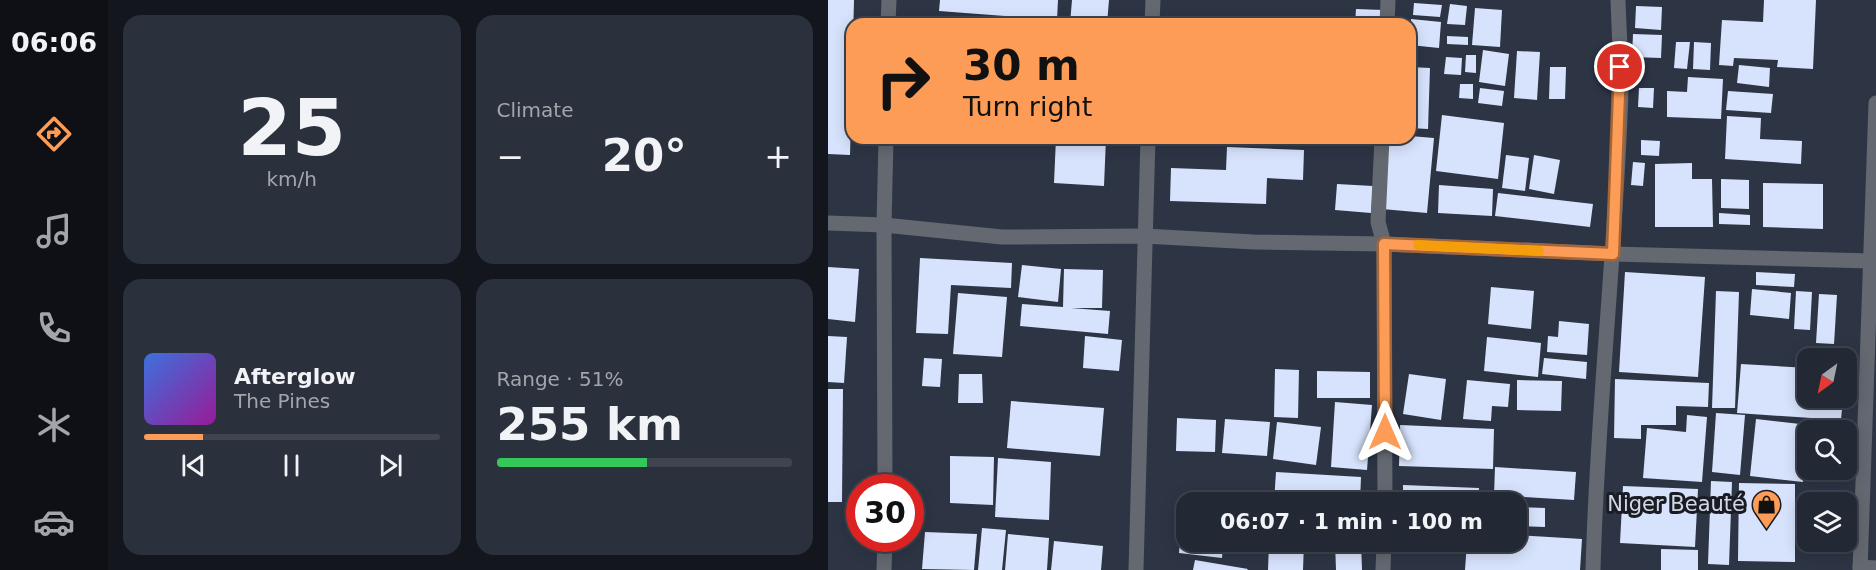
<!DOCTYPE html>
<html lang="en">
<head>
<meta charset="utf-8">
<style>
	:root { --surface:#222834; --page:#2a303c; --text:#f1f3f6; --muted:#a2a6ac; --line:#3f444f; --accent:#fd9c56 }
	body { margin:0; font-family:"DejaVu Sans",sans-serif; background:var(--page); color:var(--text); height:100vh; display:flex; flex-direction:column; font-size:22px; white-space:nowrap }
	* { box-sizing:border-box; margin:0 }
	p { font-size:20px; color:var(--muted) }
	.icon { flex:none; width:33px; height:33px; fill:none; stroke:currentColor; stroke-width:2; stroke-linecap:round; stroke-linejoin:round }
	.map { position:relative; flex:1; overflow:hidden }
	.sheet { display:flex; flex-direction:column; gap:15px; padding:15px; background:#13161d; width:720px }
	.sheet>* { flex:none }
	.top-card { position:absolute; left:18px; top:18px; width:570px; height:126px; border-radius:18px; box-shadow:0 3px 15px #0003,0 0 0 2px var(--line); background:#fd9c56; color:#111; overflow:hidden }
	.needle { width:39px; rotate:213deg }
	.controls { position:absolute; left:969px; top:348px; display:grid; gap:12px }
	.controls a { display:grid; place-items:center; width:60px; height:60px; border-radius:12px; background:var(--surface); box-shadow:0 3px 15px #0003,0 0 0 2px var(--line); font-size:30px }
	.speed { position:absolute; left:18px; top:474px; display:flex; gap:12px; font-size:30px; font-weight:700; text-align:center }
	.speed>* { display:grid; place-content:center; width:78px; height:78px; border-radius:50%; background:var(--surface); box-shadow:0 3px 15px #0003,0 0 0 2px var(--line); line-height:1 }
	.speed .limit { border:9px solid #d22; background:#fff; color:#111 }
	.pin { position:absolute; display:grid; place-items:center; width:51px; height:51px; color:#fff; margin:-26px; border:3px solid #fff; border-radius:50%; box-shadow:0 2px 6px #0007 }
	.me { position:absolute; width:66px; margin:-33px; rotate:0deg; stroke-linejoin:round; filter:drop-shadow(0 0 4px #0008) }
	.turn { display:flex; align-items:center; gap:21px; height:126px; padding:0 18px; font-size:27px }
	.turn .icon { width:78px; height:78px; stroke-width:2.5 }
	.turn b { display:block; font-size:42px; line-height:51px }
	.big { font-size:45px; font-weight:700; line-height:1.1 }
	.sheet .tile { flex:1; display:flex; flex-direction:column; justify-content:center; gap:9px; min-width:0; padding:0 21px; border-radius:18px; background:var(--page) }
	.sheet .dial { align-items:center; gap:0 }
	.dial b { font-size:78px; line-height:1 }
	.song { display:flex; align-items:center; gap:18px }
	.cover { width:72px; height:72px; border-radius:9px; background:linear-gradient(135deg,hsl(220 70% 55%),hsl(300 70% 35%)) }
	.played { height:6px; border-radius:3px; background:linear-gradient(90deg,var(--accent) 20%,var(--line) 20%) }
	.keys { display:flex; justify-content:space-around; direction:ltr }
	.heat { display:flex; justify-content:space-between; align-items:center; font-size:33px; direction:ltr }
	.charge { height:9px; border-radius:4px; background:linear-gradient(90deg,#34c759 51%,var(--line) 0) }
	.sheet .tiles { flex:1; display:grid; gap:15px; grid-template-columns:repeat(2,1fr) }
	.trip { position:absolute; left:348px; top:492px; width:351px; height:60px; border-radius:18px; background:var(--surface); box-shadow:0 3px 15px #0003,0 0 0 2px var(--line); font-weight:700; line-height:60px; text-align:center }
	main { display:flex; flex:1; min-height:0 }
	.tabs { display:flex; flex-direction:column; width:108px; justify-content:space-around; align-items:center; background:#0e1015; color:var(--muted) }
	.tabs .icon { width:42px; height:42px }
	.tabs .selected { color:var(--accent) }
	.tabs b { font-size:27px; color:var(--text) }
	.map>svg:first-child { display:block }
</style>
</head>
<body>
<main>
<nav class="tabs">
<b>06:06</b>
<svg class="icon selected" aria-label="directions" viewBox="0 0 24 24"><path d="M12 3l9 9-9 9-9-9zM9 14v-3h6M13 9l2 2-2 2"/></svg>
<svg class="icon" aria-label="music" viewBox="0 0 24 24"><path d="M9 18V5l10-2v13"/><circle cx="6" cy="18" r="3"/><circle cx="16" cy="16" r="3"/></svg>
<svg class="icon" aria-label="phone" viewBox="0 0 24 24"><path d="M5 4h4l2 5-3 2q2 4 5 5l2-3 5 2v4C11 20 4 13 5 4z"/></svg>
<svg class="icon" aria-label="climate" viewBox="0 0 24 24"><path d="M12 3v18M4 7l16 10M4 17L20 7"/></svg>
<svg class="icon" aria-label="car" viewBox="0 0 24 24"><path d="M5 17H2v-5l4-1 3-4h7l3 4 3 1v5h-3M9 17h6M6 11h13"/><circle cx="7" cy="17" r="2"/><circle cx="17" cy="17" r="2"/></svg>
</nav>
<section class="sheet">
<div class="tiles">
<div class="tile dial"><b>25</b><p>km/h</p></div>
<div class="tile"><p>Climate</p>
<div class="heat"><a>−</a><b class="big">20°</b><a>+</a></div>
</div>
<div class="tile">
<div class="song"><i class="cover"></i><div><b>Afterglow</b><p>The Pines</p></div></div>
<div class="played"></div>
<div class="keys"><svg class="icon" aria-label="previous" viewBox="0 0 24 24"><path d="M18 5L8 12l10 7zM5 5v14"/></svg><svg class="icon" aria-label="pause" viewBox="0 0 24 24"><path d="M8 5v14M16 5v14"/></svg><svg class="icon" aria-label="next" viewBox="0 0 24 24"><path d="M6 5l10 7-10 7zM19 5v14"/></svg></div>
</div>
<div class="tile"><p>Range · 51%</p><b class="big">255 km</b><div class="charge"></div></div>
</div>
</section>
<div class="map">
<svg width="1048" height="570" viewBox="0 0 1048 570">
	<rect width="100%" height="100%" fill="#2d3545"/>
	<!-- building -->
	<g fill="#d7e3fc">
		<path d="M0 0H26L22 155 0 154Z"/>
		<path d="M112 0H230L229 20 111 11Z"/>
		<path d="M244 0H281L279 24H242Z"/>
		<path d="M936 0H988L985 69 949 67 950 60 906 58 905 66 891 65 894 20 935 22Z"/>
		<path d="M586 3 614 5 612 17 585 15Z"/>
		<path d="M622 4 639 6 637 25 619 24Z"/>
		<path d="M808 6 834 7 833 30 807 28Z"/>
		<path d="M647 8 674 10 672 47 644 45Z"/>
		<path d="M528 9 555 10 554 24H527Z"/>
		<path d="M435 16 521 17V24H435Z"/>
		<path d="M583 19 613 22 611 48 582 45Z"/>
		<path d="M805 34 834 35 833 58 804 57Z"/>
		<path d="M619 36 640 37V45L619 44Z"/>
		<path d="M848 42H862L859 69 846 68Z"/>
		<path d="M866 42 883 43 882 70 865 69Z"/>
		<path d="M655 50 681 54 677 86 651 82Z"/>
		<path d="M689 51 712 52 709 100 686 98Z"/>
		<path d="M638 55H648V73L637 72Z"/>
		<path d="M618 57 634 58 633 75 616 74Z"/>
		<path d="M911 65 942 68 941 87 909 83Z"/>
		<path d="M582 67 602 68 600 129 582 128Z"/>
		<path d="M722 67H738L737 99H721Z"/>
		<path d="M860 77 895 79 893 119 839 117V91L859 92Z"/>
		<path d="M632 84H645V99L631 98Z"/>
		<path d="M652 88 676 91 674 106 650 103Z"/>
		<path d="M811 88H826L825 108 810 107Z"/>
		<path d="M900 91 945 94 943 113 898 110Z"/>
		<path d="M614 115 676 123 670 179 608 171Z"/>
		<path d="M899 116 933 118 932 139 974 141 973 164 897 159Z"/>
		<path d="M582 136 606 138 599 213 554 209 560 138H582Z"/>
		<path d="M228 138H278L276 186 226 183Z"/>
		<path d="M813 140 832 141 831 156 813 155Z"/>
		<path d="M399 147 476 150 475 180 439 178 438 204 342 201 343 168 398 170Z"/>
		<path d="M678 155 701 158 697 191 674 188Z"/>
		<path d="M706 155 732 160 726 194 701 189Z"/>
		<path d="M805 162 817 163 815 186 803 185Z"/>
		<path d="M864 163V179H884L885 227H827V164Z"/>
		<path d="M893 179 921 180V209L893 208Z"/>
		<path d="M935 183 995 184V229L935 227Z"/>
		<path d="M509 184 545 186 543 213 507 210Z"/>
		<path d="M611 185 665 189 664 216 610 213Z"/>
		<path d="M670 193 765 204 762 227 667 216Z"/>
		<path d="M891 213 922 215V225L891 224Z"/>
		<path d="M92 258 184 263 183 288 123 285 120 334 88 333Z"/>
		<path d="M194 265 233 269 230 302 190 297Z"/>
		<path d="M0 267 31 269 27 322 0 319Z"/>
		<path d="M236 269 275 270 274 308H243L282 311 280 334 192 326 194 304 235 307Z"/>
		<path d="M797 272 877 277 870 377 791 372Z"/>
		<path d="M928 272 967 274 966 287 928 285Z"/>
		<path d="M663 287 706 291 703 329 660 324Z"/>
		<path d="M924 289 963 293 961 319 922 315Z"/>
		<path d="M888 291 911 292 907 408H884Z"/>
		<path d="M968 291 984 292 982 330 966 329Z"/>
		<path d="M130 293 179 297 174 357 125 354Z"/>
		<path d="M991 294 1009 295 1006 344 988 343Z"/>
		<path d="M731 321 761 324 759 355 719 352 720 336 730 337Z"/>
		<path d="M0 336 19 337 16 383 0 382Z"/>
		<path d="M257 336 294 340 291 371 255 368Z"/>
		<path d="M659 337 713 343 710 377 656 371Z"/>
		<path d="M96 358 114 359 112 387 94 386Z"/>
		<path d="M716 358 759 362 758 379 714 374Z"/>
		<path d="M913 364 980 368V398H1015L1013 420 909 413Z"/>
		<path d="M447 369 471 370 470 418 446 417Z"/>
		<path d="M489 371 542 372V398H489Z"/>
		<path d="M131 374H154L155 403H130Z"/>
		<path d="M581 374 618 379 613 420 575 414Z"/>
		<path d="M787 379 881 383 880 407 848 406V425H813V439L786 438Z"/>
		<path d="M639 380 682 384 680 407 664 406 663 421 635 419Z"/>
		<path d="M689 380 734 381 733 411 689 410Z"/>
		<path d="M0 389H15L14 502H0Z"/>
		<path d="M183 401 276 408 272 456 179 448Z"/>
		<path d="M507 402 544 405 539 470 503 467Z"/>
		<path d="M888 413 917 415 912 475 884 472Z"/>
		<path d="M859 415 879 417 874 482 815 478 819 428 858 432Z"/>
		<path d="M349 418 388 420 387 452 348 451Z"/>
		<path d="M397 419 442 422 439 456 394 453Z"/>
		<path d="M928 419 981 425 975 482 922 476Z"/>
		<path d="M449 422 493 427 488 465 445 459Z"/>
		<path d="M572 425 666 429 665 469 571 466Z"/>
		<path d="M122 456 166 457 165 505 122 503Z"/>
		<path d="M170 458 223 462 221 520 167 517Z"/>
		<path d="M667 467 748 472 746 500 666 495Z"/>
		<path d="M448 472 533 477 532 502H446Z"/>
		<path d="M883 481 904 482 901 565 880 564Z"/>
		<path d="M911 483 967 484V562L910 561Z"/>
		<path d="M575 485 651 488 650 502H575Z"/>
		<path d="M795 486 870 489 867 547 792 543Z"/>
		<path d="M691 507 717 508V527L691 526Z"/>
		<path d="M154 528 178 530 174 570H150Z"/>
		<path d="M97 532 149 534 146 570 94 569Z"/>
		<path d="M180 534 221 538 219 570H177Z"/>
		<path d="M688 535 754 539 752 570H637L639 542H688Z"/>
		<path d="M352 537 358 538V542H433L432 549 395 545 394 558 351 553Z"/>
		<path d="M226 541 275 546 273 570H223Z"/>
		<path d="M441 542H476L475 570H440Z"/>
		<path d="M507 542H533L534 570H508Z"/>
		<path d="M833 549 870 550V570H833Z"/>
		<path d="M367 560 420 569 419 570H365Z"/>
	</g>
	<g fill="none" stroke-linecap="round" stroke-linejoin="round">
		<!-- minor -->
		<g stroke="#646870" stroke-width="15">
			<path d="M60 24 61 0"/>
			<path d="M324 24 325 0"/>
			<path d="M559 24 560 0"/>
			<path d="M554 138 550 222 556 244 557 502"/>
			<path d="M0 223 56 225 174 237 316 236 426 242 556 244 785 254 1043 261"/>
			<path d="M57 488 56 225 58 138"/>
			<path d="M1032 567 1048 568"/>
			<path d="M56 570 57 538"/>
			<path d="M308 570 320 138"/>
			<path d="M555 570 556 542"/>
			<path d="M765 570C769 410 788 251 793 91 793 61 791 30 790 0"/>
		</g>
		<!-- tertiary -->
		<path stroke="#646870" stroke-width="15" d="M1032 570 1048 103"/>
	</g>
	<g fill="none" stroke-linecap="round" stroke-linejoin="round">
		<defs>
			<path id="route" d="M557 432 556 244 785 254 792 67"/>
		</defs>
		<!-- route casing -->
		<use href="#route" stroke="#a46538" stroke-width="15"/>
		<!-- route -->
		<use href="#route" stroke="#fd9c56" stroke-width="10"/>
		<!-- slow -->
		<path stroke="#f59e0b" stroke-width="10" d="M590 245 711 251"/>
	</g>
	<!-- icons -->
	<defs>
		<symbol id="shop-pin" viewBox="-11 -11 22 30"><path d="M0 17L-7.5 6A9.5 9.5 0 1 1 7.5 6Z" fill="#fd9c56" stroke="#191c24"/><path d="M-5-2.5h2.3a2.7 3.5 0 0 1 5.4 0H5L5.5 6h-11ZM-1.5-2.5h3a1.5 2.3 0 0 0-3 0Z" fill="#111"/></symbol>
	</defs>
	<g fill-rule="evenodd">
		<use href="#shop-pin" x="922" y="488" width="33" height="45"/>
	</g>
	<g text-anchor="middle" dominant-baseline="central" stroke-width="6" stroke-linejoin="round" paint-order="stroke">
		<!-- poi labels -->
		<g font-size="21" fill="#d2d7e1" stroke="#191c24" text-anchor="end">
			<text x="917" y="504">Niger Beauté</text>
		</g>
	</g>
</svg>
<div class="controls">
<a><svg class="needle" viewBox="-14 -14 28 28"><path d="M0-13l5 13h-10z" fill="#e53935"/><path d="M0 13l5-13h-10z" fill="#a2a6ac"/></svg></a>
<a><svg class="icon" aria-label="search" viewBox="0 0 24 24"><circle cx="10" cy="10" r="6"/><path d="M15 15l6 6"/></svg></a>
<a><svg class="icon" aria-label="layers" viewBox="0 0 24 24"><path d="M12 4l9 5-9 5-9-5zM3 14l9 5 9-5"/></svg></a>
</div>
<div class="speed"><div class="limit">30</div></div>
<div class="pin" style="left:792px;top:67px;background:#d93025"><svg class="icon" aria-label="arrive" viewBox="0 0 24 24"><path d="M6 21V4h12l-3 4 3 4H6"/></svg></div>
<svg class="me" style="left:557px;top:432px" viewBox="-20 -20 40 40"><path d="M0-17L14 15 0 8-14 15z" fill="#fd9c56" stroke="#fff" stroke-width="4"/></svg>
<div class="trip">06:07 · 1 min · 100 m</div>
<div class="top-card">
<div class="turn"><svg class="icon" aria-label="right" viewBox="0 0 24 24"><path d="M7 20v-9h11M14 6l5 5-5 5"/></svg><div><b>30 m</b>Turn right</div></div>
</div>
</div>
</main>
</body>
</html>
